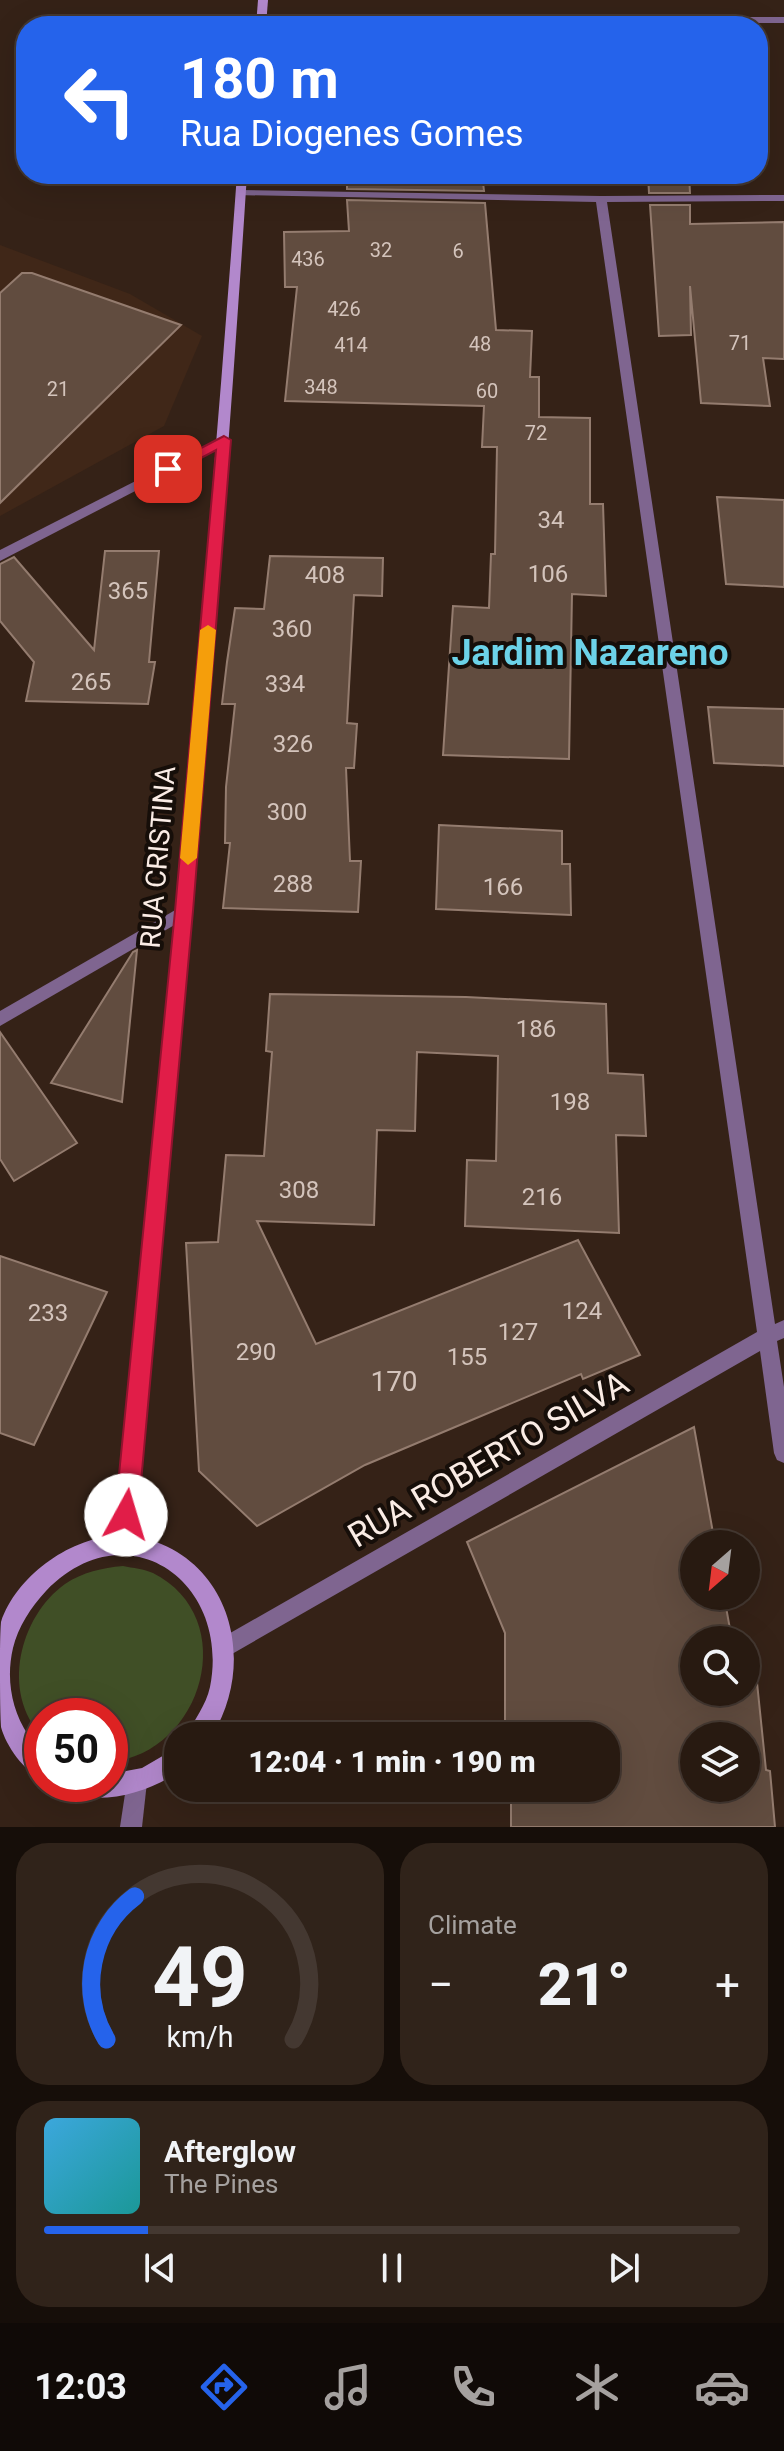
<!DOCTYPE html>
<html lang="en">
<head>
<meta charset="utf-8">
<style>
	:root { --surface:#281a11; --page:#30231a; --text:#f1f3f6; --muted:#a5a19f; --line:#443831; --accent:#2563eb }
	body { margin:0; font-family:Roboto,sans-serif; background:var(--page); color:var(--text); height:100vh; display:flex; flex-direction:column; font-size:30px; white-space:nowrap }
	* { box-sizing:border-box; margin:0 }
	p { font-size:26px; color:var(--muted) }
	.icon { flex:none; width:44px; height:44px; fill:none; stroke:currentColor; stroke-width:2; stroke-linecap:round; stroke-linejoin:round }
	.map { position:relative; height:1827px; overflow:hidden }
	.details { display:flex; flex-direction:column; gap:16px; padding:16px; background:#160e09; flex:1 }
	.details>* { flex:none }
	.hud { position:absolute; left:16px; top:16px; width:752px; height:168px; border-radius:32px; box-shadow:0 8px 32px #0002,0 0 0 2px var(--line); background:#2563eb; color:#fff; overflow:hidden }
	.needle { width:52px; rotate:208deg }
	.buttons { position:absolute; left:680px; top:1530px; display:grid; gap:16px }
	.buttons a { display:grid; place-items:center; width:80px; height:80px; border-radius:50%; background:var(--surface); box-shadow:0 8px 32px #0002,0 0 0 2px var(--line); font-size:40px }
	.speed { position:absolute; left:24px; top:1698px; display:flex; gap:16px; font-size:40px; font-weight:700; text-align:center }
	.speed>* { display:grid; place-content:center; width:104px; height:104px; border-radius:50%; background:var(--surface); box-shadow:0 8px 32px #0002,0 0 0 2px var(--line); line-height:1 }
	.speed .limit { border:12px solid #d22; background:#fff; color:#111 }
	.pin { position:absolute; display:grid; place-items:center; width:68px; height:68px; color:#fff; margin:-34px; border-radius:16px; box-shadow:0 4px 12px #0006 }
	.me { position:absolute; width:88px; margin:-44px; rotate:6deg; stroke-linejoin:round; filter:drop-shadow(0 0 6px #0008) }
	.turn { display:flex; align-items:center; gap:28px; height:168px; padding:0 32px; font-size:36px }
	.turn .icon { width:104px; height:104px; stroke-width:2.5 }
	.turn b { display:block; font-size:56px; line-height:68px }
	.big { font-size:60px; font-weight:800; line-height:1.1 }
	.details .card { flex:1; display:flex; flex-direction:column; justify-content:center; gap:12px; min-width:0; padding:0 28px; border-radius:32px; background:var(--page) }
	.details .dial { align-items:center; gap:0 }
	.dial svg { height:208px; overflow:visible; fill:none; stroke:var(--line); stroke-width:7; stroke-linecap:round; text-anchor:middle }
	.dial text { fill:var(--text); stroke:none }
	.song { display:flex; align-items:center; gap:24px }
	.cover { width:96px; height:96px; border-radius:12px; background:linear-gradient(135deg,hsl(200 70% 55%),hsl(180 70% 35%)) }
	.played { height:8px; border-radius:4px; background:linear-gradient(90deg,var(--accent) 15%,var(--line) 15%) }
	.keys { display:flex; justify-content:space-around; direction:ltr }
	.heat { display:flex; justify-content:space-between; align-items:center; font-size:44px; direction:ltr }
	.details .tiles { flex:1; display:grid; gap:16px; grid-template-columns:1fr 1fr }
	.card:last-child { grid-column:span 2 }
	.trip { position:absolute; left:164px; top:1722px; width:456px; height:80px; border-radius:32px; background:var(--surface); box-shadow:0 8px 32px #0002,0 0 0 2px var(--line); font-weight:800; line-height:80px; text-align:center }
	.menu { display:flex; height:128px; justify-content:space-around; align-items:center; background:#100a07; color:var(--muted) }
	.menu .icon { width:56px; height:56px }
	.menu .current { color:var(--accent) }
	.menu b { font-size:36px; color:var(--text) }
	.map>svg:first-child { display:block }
</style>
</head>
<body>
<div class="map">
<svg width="784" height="1827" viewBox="0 0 784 1827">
	<rect width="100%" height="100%" fill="#352217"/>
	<!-- built -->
	<path fill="#402718" d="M0 245 130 294 202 336 164 426 0 516Z"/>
	<!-- green -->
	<path fill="#404f26" d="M123 1566C133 1568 144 1569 153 1573 242 1618 203 1753 110 1762V1716H42V1736C1 1693 19 1617 65 1584 83 1572 102 1568 123 1566Z"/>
	<!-- building -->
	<g fill="#614c3f" stroke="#947c6f" stroke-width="2" fill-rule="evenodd">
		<path d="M347 174H482L484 191 347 189Z"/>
		<path d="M648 174H689L690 193H649Z"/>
		<path d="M347 200 485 203 496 330 532 331 530 377H539V417L590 418V504H603L606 596 572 594 569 759 443 755 453 606 489 608 491 554H495L497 447H482L484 406 285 401 297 287H285L284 232 349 231Z"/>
		<path d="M650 205H690V224L784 222V359L763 358 770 406 701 403 690 286 691 335 659 336Z"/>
		<path d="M22 273H32L181 325 0 503V293Z"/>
		<path d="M717 497 784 500V587L726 584Z"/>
		<path d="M105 551H159L149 662H155L148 704 26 701 34 662 0 621V564L14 557 94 650Z"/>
		<path d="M270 556 383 558 382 596 354 595 347 723 357 724 354 768H346L350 861H361L358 912 223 908 230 843H225L226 787 235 704H222L227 662 235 608 264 609Z"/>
		<path d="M708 707 784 709V766L714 763Z"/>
		<path d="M439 825 562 831V864H570L571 915 436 909Z"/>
		<path d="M137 950 122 1102 51 1083 133 952Z"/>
		<path d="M270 994 466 997 606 1004 608 1073 643 1075 646 1136 616 1135 619 1233 465 1226 467 1160 496 1161 498 1056 417 1052 415 1131 377 1130 374 1225 257 1221 316 1344 578 1240 640 1355 583 1379 581 1374 365 1465 257 1526 199 1471 186 1243 218 1242 226 1155 264 1156 272 1052 266 1051Z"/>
		<path d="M0 1032 77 1143 14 1181 0 1159Z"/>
		<path d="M0 1256 107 1292 34 1445 0 1433Z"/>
		<path d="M694 1427 715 1544H694V1596H724L732 1640H694V1692H746V1663H755L766 1770 770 1771 775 1827H511V1788H606V1736H511V1729H505V1633L467 1542ZM694 1736H746V1788H694Z"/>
	</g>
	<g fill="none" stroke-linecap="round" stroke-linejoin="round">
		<!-- street -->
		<g fill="#7f6590" fill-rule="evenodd">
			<path d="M262 16 784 17V23L259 21 257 19Z"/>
			<path d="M240 190 601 196 784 195V201L607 202 775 1324 784 1320V1338L777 1341 784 1387V1463L777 1460 774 1453 760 1351 225 1658 218 1654 214 1647 218 1640 757 1332 596 202 236 195V191Z"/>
			<path d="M224 436 228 437V443L0 561V550Z"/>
			<path d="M184 905 190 906 192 911 190 916 0 1026V1011Z"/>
			<path d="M136 1771 144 1774 147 1782 142 1827H120L128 1774Z"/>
		</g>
		<!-- secondary -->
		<g fill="#b288cc" fill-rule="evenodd">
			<path d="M258 0H268L266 26H256Z"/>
			<path d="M237 174H247C218 629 176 1082 134 1536 229 1553 259 1659 212 1736H187C194 1719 206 1706 210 1687 231 1581 126 1508 46 1591 31 1607 18 1627 13 1648 6 1678 11 1709 28 1735 32 1741 40 1748 42 1755 44 1762 42 1772 42 1779 24 1771 6 1746 1 1727 0 1709 0 1684 0 1665 0 1652 0 1634 1 1622 16 1577 68 1539 114 1536 159 1082 204 629 237 174Z"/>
			<path d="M178 1747V1772C148 1793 101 1806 65 1792L62 1784H110V1774L142 1768Z"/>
		</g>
	</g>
	<!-- route -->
	<path fill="#e11d48" stroke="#92132f" stroke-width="2" d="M224 436 231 440 193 911 138 1515 134 1523 126 1526 118 1523 115 1515 175 911 216 450 173 473 168 474 161 469Z"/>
	<!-- slow -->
	<path fill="#f59e0b" d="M208 625 216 630 197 858 188 865 180 858 200 630Z"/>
	<g text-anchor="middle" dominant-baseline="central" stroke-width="8" stroke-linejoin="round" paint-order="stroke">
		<!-- far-number labels -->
		<g font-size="20" fill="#d4c4bc">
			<text x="381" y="250">32</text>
			<text x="458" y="251">6</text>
			<text x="308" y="259">436</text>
			<text x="344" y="309">426</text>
			<text x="740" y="343">71</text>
			<text x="480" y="344">48</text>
			<text x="351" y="345">414</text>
			<text x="321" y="387">348</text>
			<text x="58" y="389">21</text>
			<text x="487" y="391">60</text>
			<text x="536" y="433">72</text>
		</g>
		<!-- number labels -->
		<g font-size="24" fill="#d4c4bc">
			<text x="551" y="520">34</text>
			<text x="548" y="574">106</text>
			<text x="325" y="575">408</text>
			<text x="128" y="591">365</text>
			<text x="292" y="629">360</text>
			<text x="91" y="682">265</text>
			<text x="285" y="684">334</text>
			<text x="293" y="744">326</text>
			<text x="287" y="812">300</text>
			<text x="293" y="884">288</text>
			<text x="503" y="887">166</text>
			<text x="536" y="1029">186</text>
			<text x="570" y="1102">198</text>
			<text x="299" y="1190">308</text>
			<text x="542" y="1197">216</text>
			<text x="582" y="1311">124</text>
			<text x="48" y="1313">233</text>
			<text x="518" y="1332">127</text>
			<text x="256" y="1352">290</text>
			<text x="467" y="1357">155</text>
		</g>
		<!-- street labels -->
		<g font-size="28" fill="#faece5" stroke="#160e09">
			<text transform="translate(158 857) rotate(-85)">RUA CRISTINA</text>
		</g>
		<!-- near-number labels -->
		<g font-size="28" fill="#d4c4bc">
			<text x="394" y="1381">170</text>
		</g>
		<!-- near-street labels -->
		<g font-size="34" fill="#faece5" stroke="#160e09">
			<text transform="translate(488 1459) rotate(-30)">RUA ROBERTO SILVA</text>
		</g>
		<!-- district labels -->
		<g font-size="36" font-weight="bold" fill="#6cd2e8" stroke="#160e09">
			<text x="590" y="653">Jardim Nazareno</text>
		</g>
	</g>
</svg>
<div class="buttons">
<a><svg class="needle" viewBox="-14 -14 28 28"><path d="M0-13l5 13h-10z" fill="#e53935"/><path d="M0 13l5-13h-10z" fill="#a5a19f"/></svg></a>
<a><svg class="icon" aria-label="search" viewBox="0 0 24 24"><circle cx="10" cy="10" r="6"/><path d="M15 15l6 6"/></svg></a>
<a><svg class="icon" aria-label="layers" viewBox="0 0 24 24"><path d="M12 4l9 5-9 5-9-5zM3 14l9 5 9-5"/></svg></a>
</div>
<div class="speed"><div class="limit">50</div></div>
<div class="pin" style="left:168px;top:469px;background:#d93025"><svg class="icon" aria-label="arrive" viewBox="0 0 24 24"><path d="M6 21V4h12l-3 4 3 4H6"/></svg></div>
<svg class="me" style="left:126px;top:1515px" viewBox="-20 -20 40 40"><circle r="19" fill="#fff"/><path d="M0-13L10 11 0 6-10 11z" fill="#e11d48"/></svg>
<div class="trip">12:04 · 1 min · 190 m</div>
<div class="hud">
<div class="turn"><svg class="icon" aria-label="left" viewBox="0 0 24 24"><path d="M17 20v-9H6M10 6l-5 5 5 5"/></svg><div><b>180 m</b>Rua Diogenes Gomes</div></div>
</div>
</div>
<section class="details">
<div class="tiles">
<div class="card dial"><svg viewBox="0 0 100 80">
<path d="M14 69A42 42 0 1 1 86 69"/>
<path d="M14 69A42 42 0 0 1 25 14" stroke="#2563eb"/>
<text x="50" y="56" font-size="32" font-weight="700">49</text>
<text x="50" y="72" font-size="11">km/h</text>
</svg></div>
<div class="card"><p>Climate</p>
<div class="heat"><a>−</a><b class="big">21°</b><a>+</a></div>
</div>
<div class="card">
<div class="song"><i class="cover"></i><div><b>Afterglow</b><p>The Pines</p></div></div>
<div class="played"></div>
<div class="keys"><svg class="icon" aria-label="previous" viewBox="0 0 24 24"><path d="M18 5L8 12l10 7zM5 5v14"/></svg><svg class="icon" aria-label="pause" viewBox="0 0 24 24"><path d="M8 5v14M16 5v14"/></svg><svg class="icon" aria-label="next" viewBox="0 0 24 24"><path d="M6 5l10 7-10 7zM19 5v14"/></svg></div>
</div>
</div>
</section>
<nav class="menu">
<b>12:03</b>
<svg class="icon current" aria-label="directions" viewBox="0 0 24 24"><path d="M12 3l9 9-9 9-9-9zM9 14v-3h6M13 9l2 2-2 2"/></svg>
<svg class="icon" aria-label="music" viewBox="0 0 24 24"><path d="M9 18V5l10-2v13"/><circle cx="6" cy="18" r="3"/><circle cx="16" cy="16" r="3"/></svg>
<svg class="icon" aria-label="phone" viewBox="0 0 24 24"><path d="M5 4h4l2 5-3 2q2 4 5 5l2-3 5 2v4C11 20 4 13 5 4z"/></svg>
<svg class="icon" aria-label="climate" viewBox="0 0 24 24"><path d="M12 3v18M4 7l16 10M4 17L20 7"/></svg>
<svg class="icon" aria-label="car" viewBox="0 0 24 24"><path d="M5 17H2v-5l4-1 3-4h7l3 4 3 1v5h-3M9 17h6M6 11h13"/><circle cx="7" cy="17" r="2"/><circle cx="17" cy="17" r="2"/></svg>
</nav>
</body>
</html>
